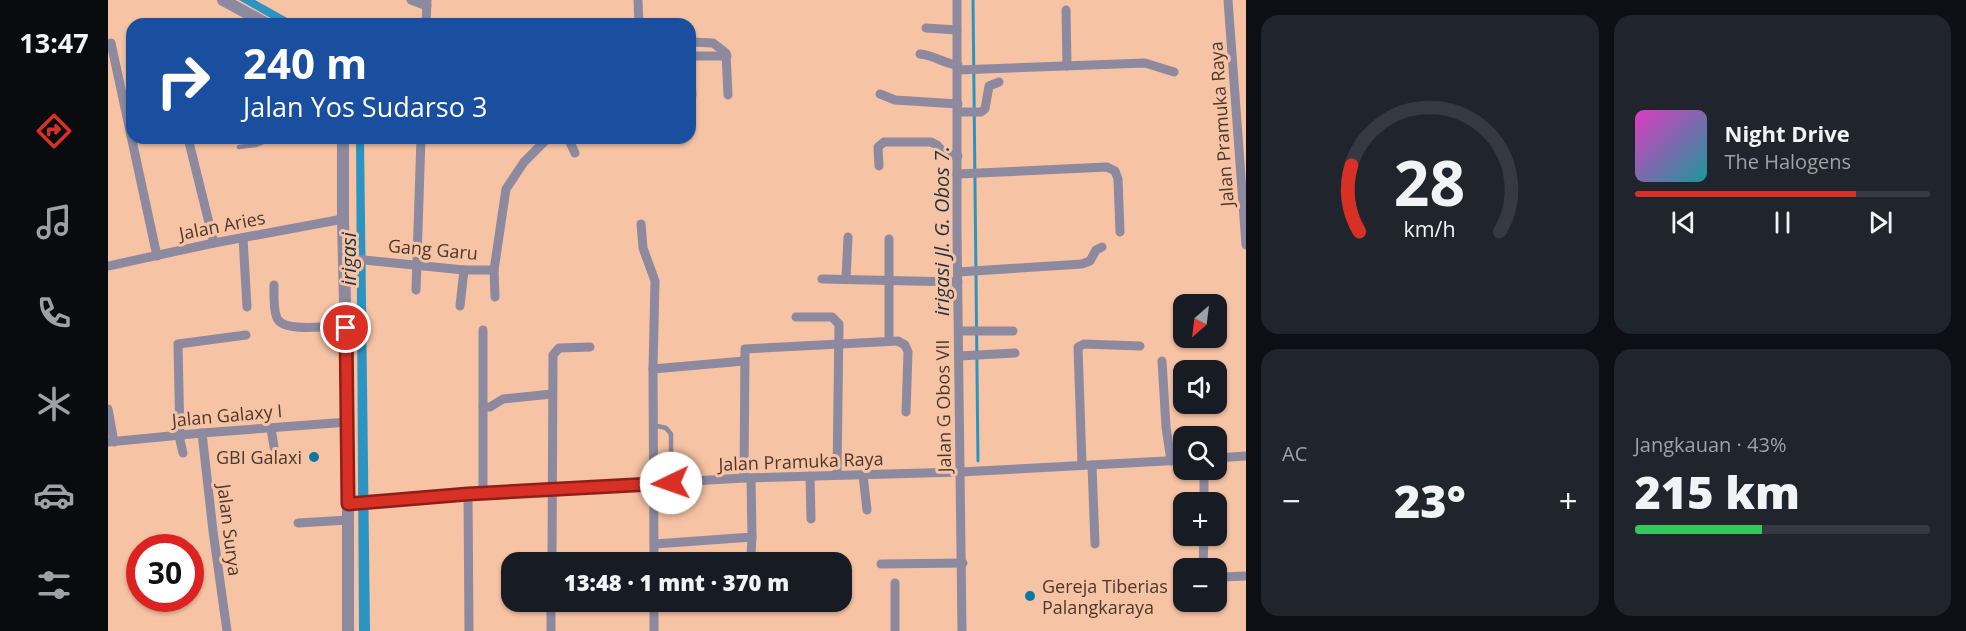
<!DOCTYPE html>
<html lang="id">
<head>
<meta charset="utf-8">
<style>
	:root { --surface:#171b24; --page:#20242c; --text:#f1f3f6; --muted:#9ea1a6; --line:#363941; --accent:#d93025 }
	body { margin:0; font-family:"Open Sans",sans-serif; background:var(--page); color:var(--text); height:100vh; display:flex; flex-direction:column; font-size:22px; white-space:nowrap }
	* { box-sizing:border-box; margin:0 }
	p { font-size:20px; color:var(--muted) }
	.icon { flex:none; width:33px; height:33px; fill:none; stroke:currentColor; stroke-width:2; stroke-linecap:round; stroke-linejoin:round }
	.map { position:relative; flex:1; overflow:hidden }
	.side { display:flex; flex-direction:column; gap:15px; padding:15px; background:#0d0f14; width:720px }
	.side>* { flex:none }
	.hud { position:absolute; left:18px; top:18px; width:570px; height:126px; border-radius:18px; box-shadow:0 2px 4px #0004; background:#1a4fa0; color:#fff; overflow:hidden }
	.needle { width:39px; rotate:208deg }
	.fabs { position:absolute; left:1065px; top:294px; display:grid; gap:12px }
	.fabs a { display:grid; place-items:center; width:54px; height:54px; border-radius:12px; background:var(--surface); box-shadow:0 2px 4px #0004; font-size:30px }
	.speed { position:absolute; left:18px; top:534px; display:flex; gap:12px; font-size:30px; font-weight:700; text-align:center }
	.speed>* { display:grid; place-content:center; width:78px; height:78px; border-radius:50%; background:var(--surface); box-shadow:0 2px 4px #0004; line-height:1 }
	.speed .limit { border:9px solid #d22; background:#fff; color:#111 }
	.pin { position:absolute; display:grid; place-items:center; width:51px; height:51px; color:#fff; margin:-26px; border:3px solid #fff; border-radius:50%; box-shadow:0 2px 6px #0007 }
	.me { position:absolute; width:66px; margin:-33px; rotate:267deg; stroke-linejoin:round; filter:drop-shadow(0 0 4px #0008) }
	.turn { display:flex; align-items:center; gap:21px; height:126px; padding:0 18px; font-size:27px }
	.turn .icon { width:78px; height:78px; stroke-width:2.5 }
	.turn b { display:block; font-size:42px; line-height:51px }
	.big { font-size:45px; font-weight:800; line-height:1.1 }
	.side .tile { flex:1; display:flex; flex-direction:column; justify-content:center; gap:9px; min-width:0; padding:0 21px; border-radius:18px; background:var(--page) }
	.side .dial { align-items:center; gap:0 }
	.dial svg { height:156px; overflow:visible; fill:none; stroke:var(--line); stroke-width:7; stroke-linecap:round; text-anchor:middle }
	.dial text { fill:var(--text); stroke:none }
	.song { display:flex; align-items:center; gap:18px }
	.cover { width:72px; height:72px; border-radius:9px; background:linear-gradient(135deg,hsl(310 70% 55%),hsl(180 70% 35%)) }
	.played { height:6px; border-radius:3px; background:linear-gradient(90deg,var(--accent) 75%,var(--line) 75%) }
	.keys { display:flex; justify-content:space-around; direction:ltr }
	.heat { display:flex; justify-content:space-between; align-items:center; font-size:33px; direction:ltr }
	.charge { height:9px; border-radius:4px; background:linear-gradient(90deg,#34c759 43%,var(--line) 0) }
	.side .tiles { flex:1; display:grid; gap:15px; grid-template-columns:repeat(2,1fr) }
	.trip { position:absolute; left:393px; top:552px; width:351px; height:60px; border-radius:18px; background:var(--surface); box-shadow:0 2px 4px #0004; font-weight:800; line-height:60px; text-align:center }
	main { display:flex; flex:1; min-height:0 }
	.dock { display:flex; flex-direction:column; width:108px; justify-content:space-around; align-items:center; background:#090b0e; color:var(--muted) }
	.dock .icon { width:42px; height:42px }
	.dock .active { color:var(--accent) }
	.dock b { font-size:27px; color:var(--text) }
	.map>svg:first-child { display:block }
</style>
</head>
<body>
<main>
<nav class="dock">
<b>13:47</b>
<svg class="icon active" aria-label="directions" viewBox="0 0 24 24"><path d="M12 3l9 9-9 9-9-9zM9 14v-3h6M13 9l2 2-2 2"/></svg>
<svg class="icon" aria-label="music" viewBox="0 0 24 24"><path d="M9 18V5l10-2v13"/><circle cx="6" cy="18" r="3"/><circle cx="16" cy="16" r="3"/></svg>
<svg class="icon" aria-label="phone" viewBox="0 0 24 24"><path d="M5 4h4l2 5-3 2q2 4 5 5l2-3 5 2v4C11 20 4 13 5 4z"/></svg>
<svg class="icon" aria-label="climate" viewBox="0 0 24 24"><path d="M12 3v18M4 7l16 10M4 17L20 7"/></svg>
<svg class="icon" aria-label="car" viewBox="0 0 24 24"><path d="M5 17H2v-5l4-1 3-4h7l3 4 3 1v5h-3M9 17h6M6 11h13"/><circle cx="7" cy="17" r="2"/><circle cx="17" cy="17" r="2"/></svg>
<svg class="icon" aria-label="filters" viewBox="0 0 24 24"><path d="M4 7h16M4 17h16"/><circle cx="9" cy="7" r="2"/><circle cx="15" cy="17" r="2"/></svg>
</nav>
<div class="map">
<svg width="1138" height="631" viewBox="0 0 1138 631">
	<rect width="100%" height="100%" fill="#f6c3a4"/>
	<!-- water -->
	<g fill="#2c94c3">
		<path d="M131 0H147L190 24H173Z"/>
		<path d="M248 138H256L262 631H251Z"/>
	</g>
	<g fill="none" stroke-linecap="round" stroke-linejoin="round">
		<!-- stream -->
		<path stroke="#2c94c3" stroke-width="3" d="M865 0 870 461"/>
		<!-- service -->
		<g stroke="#8d899f" stroke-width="4.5">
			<path d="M131 147 148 145 165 138"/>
			<path d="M545 425 558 428 563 434V482"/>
		</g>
		<!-- minor -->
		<g stroke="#8d899f" stroke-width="9">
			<path d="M303 0 319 6"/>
			<path d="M530 0 531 24"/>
			<path d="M849 0V230L854 631"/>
			<path d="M1120 0 1138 245"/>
			<path d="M958 10 959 66"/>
			<path d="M318 24 319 0"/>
			<path d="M818 28 849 30"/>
			<path d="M582 42 605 43 618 53 620 95"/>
			<path d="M0 44 3 43 49 256"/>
			<path d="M812 54C826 55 836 64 850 65"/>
			<path d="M582 56H619"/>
			<path d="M582 63 584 95"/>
			<path d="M850 70 1037 63 1066 72"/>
			<path d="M772 94 787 100 850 104"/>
			<path d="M850 112H873L877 109 881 86 891 82"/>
			<path d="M80 138 106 243"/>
			<path d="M460 138 467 153"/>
			<path d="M771 166 770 147 776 142H823L829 145 836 153 850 156"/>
			<path d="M849 174 999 167 1007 171 1010 179 1012 232"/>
			<path d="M533 224 535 248 547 281 545 369 546 562"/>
			<path d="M135 238 139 307"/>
			<path d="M781 239V341"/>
			<path d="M236 258 356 270H386L398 189 416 162 440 138"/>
			<path d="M0 266 106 243 235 219"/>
			<path d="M386 270 387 297"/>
			<path d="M850 272 974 264 982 261 988 250 994 247"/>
			<path d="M714 279 850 282"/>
			<path d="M738 279 740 237"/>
			<path d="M166 285C166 295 165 309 169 318 175 333 223 326 237 325"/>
			<path d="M308 290 313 138"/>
			<path d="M352 306 356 270"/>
			<path d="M688 317H724L731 324 729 475"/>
			<path d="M375 330V494"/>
			<path d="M851 331H905"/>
			<path d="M851 356 907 353"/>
			<path d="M1054 361 1058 427 1063 461"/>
			<path d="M545 369 636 361"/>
			<path d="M375 407H382L395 399 444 394"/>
			<path d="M0 409 6 442"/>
			<path d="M163 428 166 447"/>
			<path d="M94 433 105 531 119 631"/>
			<path d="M0 442 94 433 240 422"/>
			<path d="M75 453 72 440 70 344 138 335"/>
			<path d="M1108 458 1138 456"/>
			<path d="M974 465 970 347 976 344 1032 346"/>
			<path d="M984 465 987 544"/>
			<path d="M1096 470V502"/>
			<path d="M755 475 759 510"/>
			<path d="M702 476 703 519"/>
			<path d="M636 478 637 349 790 341 797 345 800 352 798 412"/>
			<path d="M360 494 361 631"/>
			<path d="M240 505 360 494 636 478 852 472 1076 460"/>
			<path d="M190 523 240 520"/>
			<path d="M547 544 644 537 643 478"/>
			<path d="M444 562 445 355 451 348 482 347"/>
			<path d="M638 562 643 555 644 537"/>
			<path d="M773 564 855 563"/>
			<path d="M1095 568 1096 536"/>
			<path d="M1114 577 1138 576"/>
			<path d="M787 583V631"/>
			<path d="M443 631V602"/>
			<path d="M546 631V602"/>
		</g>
		<!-- tertiary -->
		<g stroke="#8d899f" stroke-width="12">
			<path d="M115 0 159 24"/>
			<path d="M235 138V219L240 431V631"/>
		</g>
	</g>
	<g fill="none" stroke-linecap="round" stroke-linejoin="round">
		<defs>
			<path id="route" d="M238 328 240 504 360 494 563 483"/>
		</defs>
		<!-- route casing -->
		<use href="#route" stroke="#8d1f18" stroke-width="15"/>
		<!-- route -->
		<use href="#route" stroke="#d93025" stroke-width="10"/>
	</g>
	<!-- markers -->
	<g fill="#0d77a2" stroke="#f6c3a4" stroke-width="2">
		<circle cx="206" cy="457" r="6"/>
		<circle cx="922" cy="596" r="6"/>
	</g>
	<g text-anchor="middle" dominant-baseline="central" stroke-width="6" stroke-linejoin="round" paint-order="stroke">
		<!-- street labels -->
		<g font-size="18" fill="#4c382b" stroke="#f6c3a4">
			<text transform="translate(1113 124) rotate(-94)">Jalan Pramuka Raya</text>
			<text transform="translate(114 225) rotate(-11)">Jalan Aries</text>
			<text transform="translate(325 249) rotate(5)">Gang Garu</text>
			<text transform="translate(835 406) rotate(-91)">Jalan G Obos VII</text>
			<text transform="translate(119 415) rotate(-5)">Jalan Galaxy I</text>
			<text transform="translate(693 461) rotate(-2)">Jalan Pramuka Raya</text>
			<text transform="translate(122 530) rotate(83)">Jalan Surya</text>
		</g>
		<!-- poi labels -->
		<g font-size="18" fill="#4c382b" stroke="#f6c3a4" text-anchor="end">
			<text x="194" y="457">GBI Galaxi</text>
			<text x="934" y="586" text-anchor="start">Gereja Tiberias<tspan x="934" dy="21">Palangkaraya</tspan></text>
		</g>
		<!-- water labels -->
		<g font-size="20" font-style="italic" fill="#1f3440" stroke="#f6c3a4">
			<text transform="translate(833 231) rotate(-90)">irigasi Jl. G. Obos 7.</text>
			<text transform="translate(240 259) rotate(-90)">irigasi</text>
		</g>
	</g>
</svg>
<div class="fabs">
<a><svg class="needle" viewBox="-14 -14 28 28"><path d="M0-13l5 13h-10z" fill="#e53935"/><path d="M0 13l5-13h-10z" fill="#9ea1a6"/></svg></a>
<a><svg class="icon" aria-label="sound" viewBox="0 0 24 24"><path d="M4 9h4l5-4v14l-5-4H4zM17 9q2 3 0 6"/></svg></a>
<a><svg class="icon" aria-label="search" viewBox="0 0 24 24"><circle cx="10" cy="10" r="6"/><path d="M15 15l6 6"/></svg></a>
<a>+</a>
<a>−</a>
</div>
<div class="speed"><div class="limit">30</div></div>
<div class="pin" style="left:238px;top:328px;background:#d93025"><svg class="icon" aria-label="arrive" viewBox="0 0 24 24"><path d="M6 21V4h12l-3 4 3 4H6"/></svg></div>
<svg class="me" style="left:563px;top:483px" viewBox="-20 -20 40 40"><circle r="19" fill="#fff"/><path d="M0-13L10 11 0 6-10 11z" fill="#d93025"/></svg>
<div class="trip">13:48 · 1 mnt · 370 m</div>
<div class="hud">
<div class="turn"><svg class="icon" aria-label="right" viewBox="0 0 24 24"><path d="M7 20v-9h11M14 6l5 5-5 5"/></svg><div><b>240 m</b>Jalan Yos Sudarso 3</div></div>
</div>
</div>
<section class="side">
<div class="tiles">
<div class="tile dial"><svg viewBox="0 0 100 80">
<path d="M14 69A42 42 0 1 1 86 69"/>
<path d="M14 69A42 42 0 0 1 10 35" stroke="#d93025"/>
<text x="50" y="56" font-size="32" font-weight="700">28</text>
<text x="50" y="72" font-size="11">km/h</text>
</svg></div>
<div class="tile">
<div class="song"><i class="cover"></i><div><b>Night Drive</b><p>The Halogens</p></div></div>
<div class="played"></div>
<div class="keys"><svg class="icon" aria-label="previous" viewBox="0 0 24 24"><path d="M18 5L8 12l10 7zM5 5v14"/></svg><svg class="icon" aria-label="pause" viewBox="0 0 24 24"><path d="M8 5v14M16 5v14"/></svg><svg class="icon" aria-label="next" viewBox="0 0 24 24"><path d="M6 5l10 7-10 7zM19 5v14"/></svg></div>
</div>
<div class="tile"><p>AC</p>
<div class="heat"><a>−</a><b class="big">23°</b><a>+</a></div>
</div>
<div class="tile"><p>Jangkauan · 43%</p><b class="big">215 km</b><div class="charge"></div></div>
</div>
</section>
</main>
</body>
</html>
